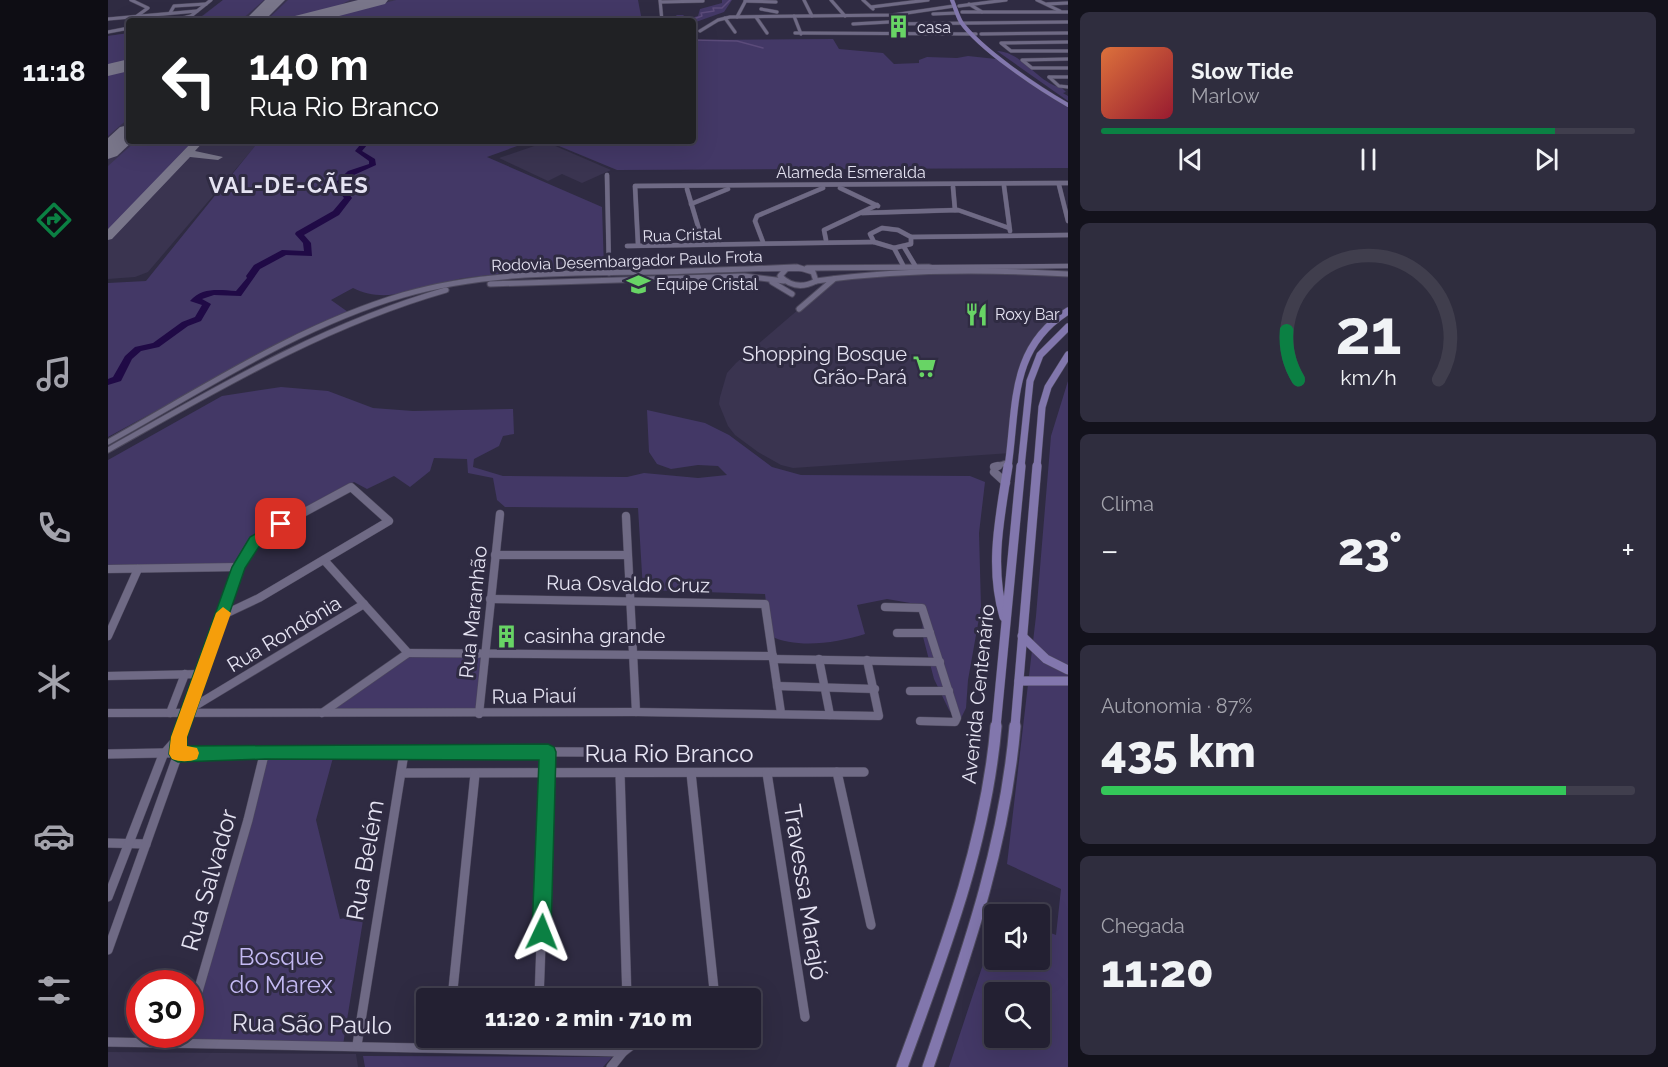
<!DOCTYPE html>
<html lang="pt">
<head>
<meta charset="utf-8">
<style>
	:root { --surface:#232032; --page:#2f2d3e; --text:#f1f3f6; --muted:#a3a3ac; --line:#403e4d; --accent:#0b8043 }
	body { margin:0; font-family:Raleway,sans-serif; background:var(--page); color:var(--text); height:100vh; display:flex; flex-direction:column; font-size:22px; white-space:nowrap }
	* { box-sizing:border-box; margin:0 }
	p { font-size:20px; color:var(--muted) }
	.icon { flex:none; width:33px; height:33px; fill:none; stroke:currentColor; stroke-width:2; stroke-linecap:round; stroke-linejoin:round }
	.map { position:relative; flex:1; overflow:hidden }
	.panel { display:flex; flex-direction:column; gap:12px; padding:12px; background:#13121c; width:600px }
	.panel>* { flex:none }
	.top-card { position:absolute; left:18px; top:18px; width:570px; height:126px; border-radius:6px; box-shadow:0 6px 24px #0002,0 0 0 2px var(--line); background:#202124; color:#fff; overflow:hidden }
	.tools { position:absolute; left:876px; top:904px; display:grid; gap:12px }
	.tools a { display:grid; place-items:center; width:66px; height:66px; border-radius:6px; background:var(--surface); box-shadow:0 6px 24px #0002,0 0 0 2px var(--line); font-size:30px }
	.speed { position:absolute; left:18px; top:970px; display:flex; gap:12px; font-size:30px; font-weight:700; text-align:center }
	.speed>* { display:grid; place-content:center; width:78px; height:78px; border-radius:50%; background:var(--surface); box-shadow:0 6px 24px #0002,0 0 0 2px var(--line); line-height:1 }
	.speed .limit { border:9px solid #d22; background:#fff; color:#111 }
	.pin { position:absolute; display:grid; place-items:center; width:51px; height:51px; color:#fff; margin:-26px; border-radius:12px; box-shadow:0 3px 9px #0006 }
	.me { position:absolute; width:66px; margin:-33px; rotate:2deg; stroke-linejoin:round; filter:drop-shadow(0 0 4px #0008) }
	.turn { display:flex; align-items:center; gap:21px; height:126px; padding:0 24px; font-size:27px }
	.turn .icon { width:78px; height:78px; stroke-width:2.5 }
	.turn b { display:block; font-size:42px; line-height:51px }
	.big { font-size:45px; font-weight:800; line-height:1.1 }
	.panel .card { flex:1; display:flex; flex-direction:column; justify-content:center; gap:9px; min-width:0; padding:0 21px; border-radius:9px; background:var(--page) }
	.panel .dial { align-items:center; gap:0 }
	.dial svg { height:156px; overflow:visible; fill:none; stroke:var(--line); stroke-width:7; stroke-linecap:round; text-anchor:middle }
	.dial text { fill:var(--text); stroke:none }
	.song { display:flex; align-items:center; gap:18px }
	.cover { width:72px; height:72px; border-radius:9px; background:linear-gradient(135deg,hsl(20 70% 55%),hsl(350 70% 35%)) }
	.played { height:6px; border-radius:3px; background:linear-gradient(90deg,var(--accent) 85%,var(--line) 85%) }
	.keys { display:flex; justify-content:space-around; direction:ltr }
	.heat { display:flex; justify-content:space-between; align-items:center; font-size:33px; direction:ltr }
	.charge { height:9px; border-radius:4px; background:linear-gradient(90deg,#34c759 87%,var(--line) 0) }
	.trip { position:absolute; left:308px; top:988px; width:345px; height:60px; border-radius:6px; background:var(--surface); box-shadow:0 6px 24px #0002,0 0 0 2px var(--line); font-weight:800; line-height:60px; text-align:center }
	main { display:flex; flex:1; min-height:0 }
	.menu { display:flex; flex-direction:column; width:108px; justify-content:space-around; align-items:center; background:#0e0d14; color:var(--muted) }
	.menu .icon { width:42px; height:42px }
	.menu .current { color:var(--accent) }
	.menu b { font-size:27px; color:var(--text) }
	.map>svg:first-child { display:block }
</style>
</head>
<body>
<main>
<nav class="menu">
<b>11:18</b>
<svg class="icon current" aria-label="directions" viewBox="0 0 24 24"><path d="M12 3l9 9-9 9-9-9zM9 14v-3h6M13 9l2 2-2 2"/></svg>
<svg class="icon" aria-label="music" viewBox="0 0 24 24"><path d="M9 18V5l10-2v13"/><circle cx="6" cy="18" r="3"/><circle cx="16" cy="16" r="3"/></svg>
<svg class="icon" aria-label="phone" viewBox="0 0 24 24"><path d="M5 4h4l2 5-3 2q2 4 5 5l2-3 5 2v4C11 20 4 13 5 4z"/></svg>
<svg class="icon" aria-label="climate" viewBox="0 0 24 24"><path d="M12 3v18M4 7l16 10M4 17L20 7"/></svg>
<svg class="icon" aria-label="car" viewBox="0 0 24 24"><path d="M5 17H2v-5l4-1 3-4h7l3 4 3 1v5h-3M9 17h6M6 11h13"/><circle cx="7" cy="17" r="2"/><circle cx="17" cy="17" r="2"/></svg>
<svg class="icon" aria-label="filters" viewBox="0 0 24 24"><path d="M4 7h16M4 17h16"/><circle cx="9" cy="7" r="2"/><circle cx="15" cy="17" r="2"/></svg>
</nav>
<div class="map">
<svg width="960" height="1067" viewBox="0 0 960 1067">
	<rect width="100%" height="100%" fill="#2f2b42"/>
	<!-- built -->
	<g fill="#3a3450">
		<path d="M115 0H372L296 21H80L91 18Z"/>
		<path d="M21 33V141L150 143 40 272 27 277 0 279V36Z"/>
		<path d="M438 142 503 170 474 183 454 174 440 181 391 158Z"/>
		<path d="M769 272 960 273V314L931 336 916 363 903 453 685 468 673 465 650 452 627 435 620 426 611 404 612 397 619 373 628 363 720 284 745 274Z"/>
		<path d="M0 1052 248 1054 250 1067H0Z"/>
	</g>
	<!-- green -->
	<g fill="#433866" fill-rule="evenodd">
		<path d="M115 0H156L132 21H80L92 18Z"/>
		<path d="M180 0H242L228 7 172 21H158Z"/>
		<path d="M288 0H530L534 21H208Z"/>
		<path d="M614 0H624L616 12 585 23 561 21 569 15H575L580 19 590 16 592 9 614 3Z"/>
		<path d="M21 33V60L0 65V36Z"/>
		<path d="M725 39 731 49 775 53 786 64 811 63V60L819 57 849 58 860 56 888 59 960 107V168L509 170 439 141H585V40Z"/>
		<path d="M889 51C915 52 929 83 954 88L958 92 955 93 960 96V101Z"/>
		<path d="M21 70V118L0 136V75Z"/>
		<path d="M28 141H87L0 231V166Z"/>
		<path d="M151 141H423L379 157 494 207 496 269C450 270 403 272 357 278 321 283 281 307 245 288L223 300 240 312 125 369 0 437V283L38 281Z"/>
		<path d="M960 381V1067H841L886 931V960H932V929L948 935 953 889 899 864 928 616 943 436ZM886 993H932V1038H886Z"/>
		<path d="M173 387 220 391 265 408 305 411 405 409 406 434 395 436 391 446 366 459 365 467 395 476 519 477 536 473 590 478 619 475 610 466 590 465 563 469 549 464 541 452 539 410 597 423 621 435 664 467 693 475 862 476 877 482 871 533 873 607 860 680 858 708 851 722 841 710 826 679 814 633 815 621 808 604 779 599 749 605 757 634C728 643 690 649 662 636L657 594 535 590 530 508 397 507 389 500 385 478 360 473 359 459 326 458 322 471 302 487 286 476 259 489 246 482 150 533 138 543 125 565H0V460L114 396Z"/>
		<path d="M299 650 376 651 370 713 216 712Z"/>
		<path d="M159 754H226L208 820 232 919 256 914 235 1045 76 1043 78 1035H82L83 1019Z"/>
		<path d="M255 1056 504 1057 495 1067H257Z"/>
	</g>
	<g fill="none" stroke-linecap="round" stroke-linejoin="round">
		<!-- stream -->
		<g stroke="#5b4b7a" stroke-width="1.5">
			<path d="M580 21 594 16 593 13 606 11 605 8H614L622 0"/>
			<path d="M585 40 629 41 655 48"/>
		</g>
		<!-- river -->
		<path fill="#200a46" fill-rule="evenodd" d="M248 141C253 141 256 140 259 145L254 151 267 159 268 165 246 175 234 185 244 198 231 215 196 235 203 243 204 256 178 255 152 269 133 296 106 295 94 299 103 304 93 321 80 326 51 347 33 351 24 359 13 381 0 385V379L5 377 17 356 27 347 45 343 74 322 87 317 94 305 82 301C94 287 111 290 128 291L139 278 138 276 146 265 174 250 196 251 195 243 187 234 188 232 225 211 236 198 226 185 227 183 240 171 261 164V161L247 151 252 145Z"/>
		<!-- taxiway -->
		<g fill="#79768a" fill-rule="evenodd">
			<path d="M262 0 271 2 266 6 224 14 220 12Z"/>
			<path d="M85 141H96L87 151 115 157 110 160 82 157 4 239 0 240V229Z"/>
		</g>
		<!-- runway -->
		<g fill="#79768a" fill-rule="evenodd">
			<path d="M157 0H177L156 21H136Z"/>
			<path d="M250 0H280L277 4 212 21H181L183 17Z"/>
			<path d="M21 59V71L0 76V64Z"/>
			<path d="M21 125V141H25L9 156 0 159V138L12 127Z"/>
		</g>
		<defs>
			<g id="minor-far4">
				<path d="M23 0 40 8 29 16"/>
				<path d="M552 0 554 21"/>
				<path d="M696 0 704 16"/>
				<path d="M723 0 737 16"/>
				<path d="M755 0 765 9"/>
				<path d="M929 0 952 11"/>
				<path d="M637 1 668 2"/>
				<path d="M553 2 595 1"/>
				<path d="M861 4 874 12"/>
				<path d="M939 4 960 3"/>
				<path d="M851 6 898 0"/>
				<path d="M763 7 820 0"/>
				<path d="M653 9 669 12"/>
				<path d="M854 12H960"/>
				<path d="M62 13 66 6 98 4"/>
				<path d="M825 14 849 13"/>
				<path d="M686 16 693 34"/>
				<path d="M629 17 638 0"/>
				<path d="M648 17 659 33"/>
				<path d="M617 18 627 32"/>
				<path d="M0 19 89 11"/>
				<path d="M63 21 83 16 103 0"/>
				<path d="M745 24 781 22"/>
				<path d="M783 24 960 22"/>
				<path d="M592 31 610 20 622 17 785 15 846 6"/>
				<path d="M0 32 21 28"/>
				<path d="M687 33 868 34"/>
				<path d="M873 34 960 33"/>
				<path d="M960 42 893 43 903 51H960"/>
				<path d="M960 59 914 60 924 68H960"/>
				<path d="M941 77 951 86 960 87"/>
				<path d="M941 77H960"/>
			</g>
			<g id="minor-far3">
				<path d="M499 175 501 269"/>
				<path d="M951 185 960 221"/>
				<path d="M896 186 902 231"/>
				<path d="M845 187 847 210"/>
				<path d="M732 188 770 206"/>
				<path d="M579 189 595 243"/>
				<path d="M583 204 620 189"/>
				<path d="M754 213 850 210 901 228"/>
				<path d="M774 228 790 230 803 237V244L786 248 766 242 762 234Z"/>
				<path d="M803 237 960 235"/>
				<path d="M718 240 716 230 769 205"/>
				<path d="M655 242 647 221 649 216 715 188"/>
				<path d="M530 244 527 186 960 183"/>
				<path d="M519 246 766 242"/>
				<path d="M796 247 808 267"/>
				<path d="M786 248 796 267"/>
				<path d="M699 268 960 266"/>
				<path d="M652 269H694"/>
			</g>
			<g id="minor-far2">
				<path d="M501 267V273"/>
				<path d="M689 267 705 272 708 281"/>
				<path d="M679 268 672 276C683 287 695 288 708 281"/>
				<path d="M699 268 821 267"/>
				<path d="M708 281C792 269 875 269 960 274"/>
				<path d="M664 282 684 294"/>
				<path d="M382 284 636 276 676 281"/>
				<path d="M691 309 726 279"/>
				<path d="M0 442C95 389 190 326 295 295 377 271 463 273 547 272 594 271 641 269 687 267"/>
				<path d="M0 450C110 388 216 325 338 290"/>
				<path d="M886 467 901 462"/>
			</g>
			<g id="minor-far1">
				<path d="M886 467 890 466"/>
				<path d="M886 472 898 483"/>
				<path d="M518 516 528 712"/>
				<path d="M387 555H518"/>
				<path d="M216 560 300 653"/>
				<path d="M0 569 131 567"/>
				<path d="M382 599 657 604 673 713"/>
				<path d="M777 607 814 608 849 718 847 722 812 721"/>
				<path d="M789 633H822"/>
				<path d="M0 636 30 569"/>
				<path d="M300 653 665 656"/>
				<path d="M665 659 832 662"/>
				<path d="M711 659 722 715"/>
				<path d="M0 676 94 674"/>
				<path d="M669 686 767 689"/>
				<path d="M802 691H841"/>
				<path d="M82 709 256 604"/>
				<path d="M0 713 528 712 771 716 759 660"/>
				<path d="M62 713 77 674"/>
				<path d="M214 713 300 653"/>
				<path d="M371 714 392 514"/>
				<path d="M74 727 131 567 144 544 156 534 243 487 281 521 151 598 115 615"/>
			</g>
			<g id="minor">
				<path d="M0 754 157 751 478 752"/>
				<path d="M729 772 763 925"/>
				<path d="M293 773 756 772"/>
				<path d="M512 773 519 999"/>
				<path d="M583 773 607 999"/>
				<path d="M659 773 697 1017"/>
				<path d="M0 843 38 844"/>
				<path d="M0 897 55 755 71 737"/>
				<path d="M0 950 70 754 75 726"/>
				<path d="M344 999 367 774"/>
				<path d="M431 999 440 752"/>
				<path d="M82 1019 140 820 157 751"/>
				<path d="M0 1042 515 1052"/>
				<path d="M249 1045 296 753"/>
				<path d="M503 1067 515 1052 533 1038"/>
			</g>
			<path id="major-far3" d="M844 0C847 7 849 15 853 22 872 49 930 88 960 105"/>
			<g id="major-far2">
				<path d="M900 467C909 406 901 348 960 311"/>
				<path d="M913 467 922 381 932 355 960 327"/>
				<path d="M929 467 934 407 940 387 960 355"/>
			</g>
			<g id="major-far1">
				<path d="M896 617C881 566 892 517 900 466"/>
				<path d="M914 636 938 659 960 670"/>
				<path d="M911 681H960"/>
				<path d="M888 727 913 466"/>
				<path d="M907 727 929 466"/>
			</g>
			<g id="major">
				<path d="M794 1067C834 957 878 844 888 726"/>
				<path d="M820 1067C858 955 897 845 907 726"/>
			</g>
		</defs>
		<!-- minor-far4 casing -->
		<use href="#minor-far4" stroke="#4d495d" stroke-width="4"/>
		<!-- minor-far3 casing -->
		<use href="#minor-far3" stroke="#4d495d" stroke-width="5"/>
		<!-- minor-far2 casing -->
		<use href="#minor-far2" stroke="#4d495d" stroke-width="7"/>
		<!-- minor-far1 casing -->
		<use href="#minor-far1" stroke="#4d495d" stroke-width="9"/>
		<!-- minor casing -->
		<use href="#minor" stroke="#4d495d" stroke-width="10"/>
		<!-- major-far3 casing -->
		<use href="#major-far3" stroke="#4d495d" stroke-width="4.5"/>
		<!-- major-far2 casing -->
		<use href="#major-far2" stroke="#4d495d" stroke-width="8"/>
		<!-- major-far1 casing -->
		<use href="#major-far1" stroke="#4d495d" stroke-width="10"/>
		<!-- major casing -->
		<use href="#major" stroke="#4d495d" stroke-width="13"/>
		<!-- minor-far4 -->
		<use href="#minor-far4" stroke="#6f6a85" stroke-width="3"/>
		<!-- minor-far3 -->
		<use href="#minor-far3" stroke="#6f6a85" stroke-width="4.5"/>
		<!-- minor-far2 -->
		<use href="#minor-far2" stroke="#6f6a85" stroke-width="5"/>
		<!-- minor-far1 -->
		<use href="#minor-far1" stroke="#6f6a85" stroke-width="8"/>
		<!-- minor -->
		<use href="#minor" stroke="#6f6a85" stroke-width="9"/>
		<!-- major-far3 -->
		<use href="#major-far3" stroke="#8277ad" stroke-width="4"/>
		<!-- major-far2 -->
		<use href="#major-far2" stroke="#8277ad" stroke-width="7"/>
		<!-- major-far1 -->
		<use href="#major-far1" stroke="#8277ad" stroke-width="9"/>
		<!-- major -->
		<use href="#major" stroke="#8277ad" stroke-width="11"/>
	</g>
	<!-- route -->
	<path fill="#0b8043" stroke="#07532c" stroke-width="1.5" d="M173 519 180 524 178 528 152 545 137 568 79 737V746L440 744 446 747 448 752 443 932 440 939 434 942 427 939 424 932 431 760 157 759 70 762 64 759 61 754 63 737 124 567 142 537Z"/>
	<!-- slow -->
	<path fill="#f59e0b" d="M115 607 123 613 79 737V746L89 748 91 753 89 759C81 762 72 762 64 759L61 754 63 737 108 613Z"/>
	<!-- icons -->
	<defs>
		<symbol id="building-bare" viewBox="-9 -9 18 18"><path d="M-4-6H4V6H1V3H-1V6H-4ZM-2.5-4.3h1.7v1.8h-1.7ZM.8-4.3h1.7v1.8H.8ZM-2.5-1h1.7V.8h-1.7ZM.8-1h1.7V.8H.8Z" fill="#68d465" stroke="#2f2b42" stroke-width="2.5" paint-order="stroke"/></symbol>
		<symbol id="school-bare" viewBox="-9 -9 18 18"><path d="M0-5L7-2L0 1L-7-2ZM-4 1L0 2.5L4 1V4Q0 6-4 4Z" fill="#68d465" stroke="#2f2b42" stroke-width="2.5" paint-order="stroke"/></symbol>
		<symbol id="restaurant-bare" viewBox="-9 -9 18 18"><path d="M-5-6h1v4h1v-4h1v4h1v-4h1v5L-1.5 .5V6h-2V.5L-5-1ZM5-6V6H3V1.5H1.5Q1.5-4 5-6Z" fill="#68d465" stroke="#2f2b42" stroke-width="2.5" paint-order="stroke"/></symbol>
		<symbol id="supermarket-bare" viewBox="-9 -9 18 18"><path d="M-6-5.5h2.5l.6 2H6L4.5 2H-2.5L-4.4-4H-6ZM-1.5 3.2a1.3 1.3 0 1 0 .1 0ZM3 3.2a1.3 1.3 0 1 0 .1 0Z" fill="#68d465" stroke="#2f2b42" stroke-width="2.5" paint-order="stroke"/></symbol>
	</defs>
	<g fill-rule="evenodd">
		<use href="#building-bare" x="774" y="10" width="33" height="33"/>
		<use href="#school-bare" x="514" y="268" width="33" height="33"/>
		<use href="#restaurant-bare" x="852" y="298" width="33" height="33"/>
		<use href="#supermarket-bare" x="800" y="350" width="33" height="33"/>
		<use href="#building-bare" x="382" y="620" width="33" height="33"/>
	</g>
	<g text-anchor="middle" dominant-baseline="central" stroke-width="6" stroke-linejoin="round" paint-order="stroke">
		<!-- far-poi labels -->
		<g font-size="16" fill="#e5e3f2" stroke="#2f2b42" text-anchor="start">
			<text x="809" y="27">casa</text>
			<text x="548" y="284">Equipe Cristal</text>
			<text x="887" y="314">Roxy Bar</text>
		</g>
		<!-- far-street labels -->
		<g font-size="16" fill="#e5e3f2" stroke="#2f2b42">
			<text x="743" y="172">Alameda Esmeralda</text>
			<text transform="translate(574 235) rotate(-2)">Rua Cristal</text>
			<text transform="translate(519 261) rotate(-2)">Rodovia Desembargador Paulo Frota</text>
		</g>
		<!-- poi labels -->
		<g font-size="20" fill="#e5e3f2" stroke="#2f2b42" text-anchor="end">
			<text x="799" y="354">Shopping Bosque<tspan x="799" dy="23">Grão-Pará</tspan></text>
			<text x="416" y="636" text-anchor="start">casinha grande</text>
		</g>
		<!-- street labels -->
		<g font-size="20" fill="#e5e3f2" stroke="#2f2b42">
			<text transform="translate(520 584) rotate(1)">Rua Osvaldo Cruz</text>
			<text transform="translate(365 612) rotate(-84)">Rua Maranhão</text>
			<text transform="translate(176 634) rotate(-31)">Rua Rondônia</text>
			<text transform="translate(870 694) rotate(-84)">Avenida Centenário</text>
			<text transform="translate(426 696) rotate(-1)">Rua Piauí</text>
		</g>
		<!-- far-district labels -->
		<g font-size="22" font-weight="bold" letter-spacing="1.5" fill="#e5e3f2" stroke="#2f2b42">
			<text x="181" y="185">VAL-DE-CÃES</text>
		</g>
		<!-- near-street labels -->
		<g font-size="24" fill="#e5e3f2" stroke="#2f2b42">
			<text x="561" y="753">Rua Rio Branco</text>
			<text transform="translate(257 860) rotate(-80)">Rua Belém</text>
			<text transform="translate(101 880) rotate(-74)">Rua Salvador</text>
			<text transform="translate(698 892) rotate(81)">Travessa Marajó</text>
			<text transform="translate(204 1024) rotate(1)">Rua São Paulo</text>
		</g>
		<!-- near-park labels -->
		<g font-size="24" fill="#c3b9f2" stroke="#2f2b42">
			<text x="173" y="956">Bosque<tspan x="173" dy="28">do Marex</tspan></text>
		</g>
	</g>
</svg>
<div class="tools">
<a><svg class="icon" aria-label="sound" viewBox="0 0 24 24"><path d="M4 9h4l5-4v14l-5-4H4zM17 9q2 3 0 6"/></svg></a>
<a><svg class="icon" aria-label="search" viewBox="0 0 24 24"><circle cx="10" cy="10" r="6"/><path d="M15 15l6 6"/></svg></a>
</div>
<div class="speed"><div class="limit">30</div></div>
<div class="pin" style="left:173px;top:524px;background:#d93025"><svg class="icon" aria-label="arrive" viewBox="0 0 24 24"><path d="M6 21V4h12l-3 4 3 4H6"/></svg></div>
<svg class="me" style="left:434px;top:932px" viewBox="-20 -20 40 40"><path d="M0-17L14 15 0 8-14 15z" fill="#0b8043" stroke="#fff" stroke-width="4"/></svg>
<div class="trip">11:20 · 2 min · 710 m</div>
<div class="top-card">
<div class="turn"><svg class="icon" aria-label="left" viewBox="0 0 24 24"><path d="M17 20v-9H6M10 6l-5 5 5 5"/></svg><div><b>140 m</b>Rua Rio Branco</div></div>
</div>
</div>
<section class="panel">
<div class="card">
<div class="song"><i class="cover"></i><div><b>Slow Tide</b><p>Marlow</p></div></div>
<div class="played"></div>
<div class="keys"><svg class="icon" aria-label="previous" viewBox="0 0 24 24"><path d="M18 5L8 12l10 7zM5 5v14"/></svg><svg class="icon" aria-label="pause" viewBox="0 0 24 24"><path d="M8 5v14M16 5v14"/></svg><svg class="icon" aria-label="next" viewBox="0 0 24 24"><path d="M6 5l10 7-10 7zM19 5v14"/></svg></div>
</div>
<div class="card dial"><svg viewBox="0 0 100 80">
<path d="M14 69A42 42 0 1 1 86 69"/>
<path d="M14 69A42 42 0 0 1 8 44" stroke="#0b8043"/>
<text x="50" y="56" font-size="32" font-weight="700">21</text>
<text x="50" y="72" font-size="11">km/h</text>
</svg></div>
<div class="card"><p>Clima</p>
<div class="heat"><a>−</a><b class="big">23°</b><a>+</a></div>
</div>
<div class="card"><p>Autonomia · 87%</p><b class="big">435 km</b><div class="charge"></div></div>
<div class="card"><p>Chegada</p><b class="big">11:20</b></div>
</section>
</main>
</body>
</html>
